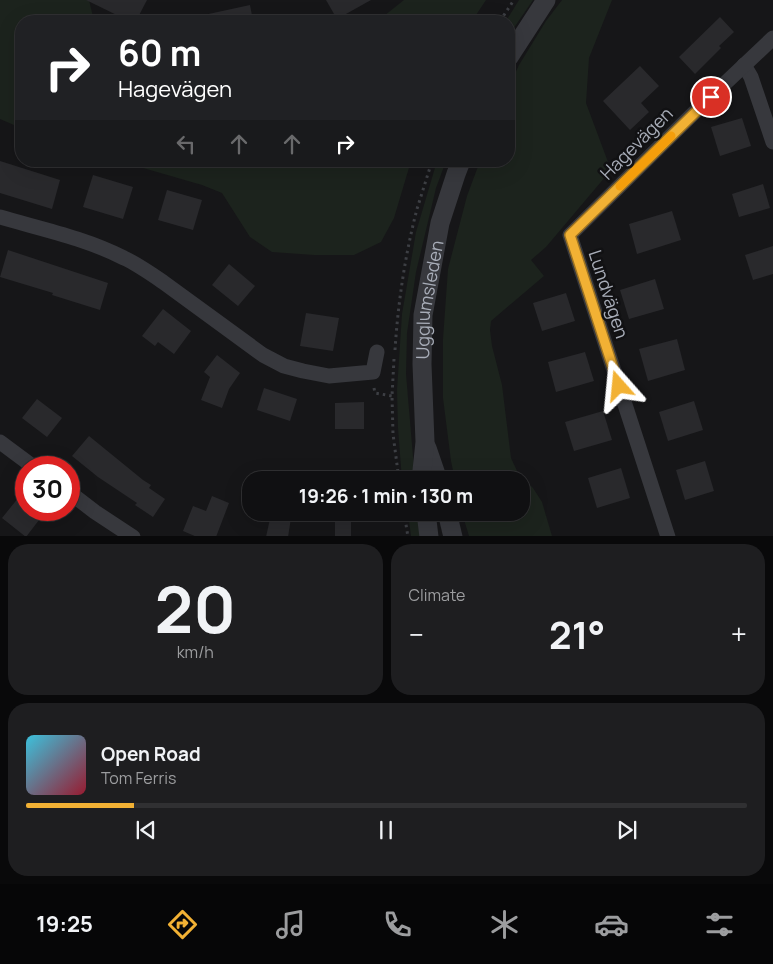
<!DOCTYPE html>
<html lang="en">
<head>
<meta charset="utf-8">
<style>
	:root { --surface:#101012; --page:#1e1e20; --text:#f1f3f6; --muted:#9c9d9f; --line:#303032; --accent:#f2b134 }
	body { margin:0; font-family:Manrope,sans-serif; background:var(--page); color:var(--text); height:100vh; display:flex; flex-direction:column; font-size:19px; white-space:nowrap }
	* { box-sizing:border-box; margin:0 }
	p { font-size:16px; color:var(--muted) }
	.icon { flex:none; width:28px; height:28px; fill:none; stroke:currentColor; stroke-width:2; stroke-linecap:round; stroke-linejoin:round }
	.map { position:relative; height:536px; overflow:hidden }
	.drawer { display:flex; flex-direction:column; gap:8px; padding:8px; background:#09090a; flex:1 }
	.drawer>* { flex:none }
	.guide { position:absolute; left:15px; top:15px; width:500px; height:152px; border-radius:20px; box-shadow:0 5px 20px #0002,0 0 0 1px var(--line); background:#202124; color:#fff; overflow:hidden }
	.speed { position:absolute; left:15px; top:456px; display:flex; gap:10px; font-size:25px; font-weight:700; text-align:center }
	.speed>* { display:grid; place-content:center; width:65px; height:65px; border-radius:50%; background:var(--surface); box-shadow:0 5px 20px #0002,0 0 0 1px var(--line); line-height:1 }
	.speed .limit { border:8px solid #d22; background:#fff; color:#111 }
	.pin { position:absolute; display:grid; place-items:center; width:42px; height:42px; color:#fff; margin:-21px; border:2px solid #fff; border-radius:50%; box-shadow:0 1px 5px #0007 }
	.me { position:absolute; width:55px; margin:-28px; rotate:342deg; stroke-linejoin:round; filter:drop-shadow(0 0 4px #0008) }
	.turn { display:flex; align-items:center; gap:18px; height:105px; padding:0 20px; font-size:22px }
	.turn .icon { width:65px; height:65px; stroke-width:2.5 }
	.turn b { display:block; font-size:35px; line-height:42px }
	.lanes { display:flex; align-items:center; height:48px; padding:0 20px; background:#0003; justify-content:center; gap:25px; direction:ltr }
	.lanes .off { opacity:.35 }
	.big { font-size:38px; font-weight:700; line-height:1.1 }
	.drawer .widget { flex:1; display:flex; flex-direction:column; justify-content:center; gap:8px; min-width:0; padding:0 18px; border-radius:20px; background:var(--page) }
	.drawer .dial { align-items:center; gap:0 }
	.dial b { font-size:65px; line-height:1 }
	.song { display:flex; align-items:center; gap:15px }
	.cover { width:60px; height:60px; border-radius:8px; background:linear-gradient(135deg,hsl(190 70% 55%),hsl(350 70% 35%)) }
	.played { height:5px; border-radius:2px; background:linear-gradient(90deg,var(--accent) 15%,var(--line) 15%) }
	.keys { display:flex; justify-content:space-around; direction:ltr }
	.heat { display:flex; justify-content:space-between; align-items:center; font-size:28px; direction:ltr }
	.drawer .tiles { flex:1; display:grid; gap:8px; grid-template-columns:1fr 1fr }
	.widget:last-child { grid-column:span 2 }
	.trip { position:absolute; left:242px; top:471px; width:288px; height:50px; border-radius:20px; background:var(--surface); box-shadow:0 5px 20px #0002,0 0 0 1px var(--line); font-weight:700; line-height:50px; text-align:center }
	.tab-bar { display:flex; height:80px; justify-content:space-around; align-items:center; background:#060607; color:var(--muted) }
	.tab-bar .icon { width:35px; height:35px }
	.tab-bar .selected { color:var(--accent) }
	.tab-bar b { font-size:22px; color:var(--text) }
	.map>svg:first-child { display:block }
</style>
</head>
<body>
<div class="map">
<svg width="773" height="537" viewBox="0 0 773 537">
	<rect width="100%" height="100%" fill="#161618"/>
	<!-- green -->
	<g fill="#1c231d">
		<path d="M0 0H89L94 21H21V128L0 119Z"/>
		<path d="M404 0H486L472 21H374L384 16Z"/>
		<path d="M519 0H533L509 35V21H506Z"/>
		<path d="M562 0H612L589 58 586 103 611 170 546 247 531 260 544 276 491 321 490 330 492 346 502 385 511 458 518 473 533 488 542 502 552 536H469L462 513 521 512V480H455L451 461 443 398V339L448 269 467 196 480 161H509V87L519 65 546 21Z"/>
		<path d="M119 161H411L394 218 381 242 354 255H314L272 252 250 237 222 193 202 185Z"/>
		<path d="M437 161H446L436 188 416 272 407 333 406 374 415 480H402L398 428 397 390 402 314 416 232Z"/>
		<path d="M408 513H420L424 536H411Z"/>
	</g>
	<!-- building -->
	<g fill="#29292c">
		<path d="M86 0H147L136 21H129Z"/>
		<path d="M326 0H371L337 19Z"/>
		<path d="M250 5 253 21H205L204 15Z"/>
		<path d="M720 17 734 32 719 46 721 48 695 74 679 57Z"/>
		<path d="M640 66 659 86 641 103 649 112 630 130 603 101Z"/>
		<path d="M742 118 751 146 720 156 711 127Z"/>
		<path d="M0 161 60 180 52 209 0 193Z"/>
		<path d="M93 175 133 187 123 219 83 207Z"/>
		<path d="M763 184 770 208 739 217 732 194Z"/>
		<path d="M167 190 202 200 193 230 158 220Z"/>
		<path d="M672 211 681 240 637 254 629 224Z"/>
		<path d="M773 246V274L753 280 745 255Z"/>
		<path d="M8 250 108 283 100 310 52 295 53 293 0 277Z"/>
		<path d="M229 264 255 286 238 306 212 285Z"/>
		<path d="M655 279 664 309 629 319 620 290Z"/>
		<path d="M566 293 575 321 542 331 533 303Z"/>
		<path d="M163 309 191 331 174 354 158 342 155 346 142 336Z"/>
		<path d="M306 313 339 318 333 351 300 346Z"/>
		<path d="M677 339 685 370 648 381 639 349Z"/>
		<path d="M585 352 594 381 556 392 548 362Z"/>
		<path d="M217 355 240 373 229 389 222 408 201 400 210 377 204 372Z"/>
		<path d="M264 388 297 399 290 421 257 410Z"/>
		<path d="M37 399 62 418 47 437 22 418Z"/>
		<path d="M694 401 703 430 668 441 659 412Z"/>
		<path d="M364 402V429H335V403Z"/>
		<path d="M603 411 612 440 574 451 565 422Z"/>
		<path d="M89 436 143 480 151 485 149 488 165 499 153 517 135 505 137 503 98 477 72 456Z"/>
		<path d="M705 461 714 491 685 500 676 470Z"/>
		<path d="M621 468 630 498 597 508 588 478Z"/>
		<path d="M212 496 229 503 216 537H197L183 531 193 506 206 511Z"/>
		<path d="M19 497 26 503V510H35L47 520H39L26 537 2 518Z"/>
		<path d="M271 514 291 518 288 537H266Z"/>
		<rect x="335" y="520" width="16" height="17"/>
	</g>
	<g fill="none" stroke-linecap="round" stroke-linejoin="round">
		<!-- path -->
		<g stroke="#3d3f44" stroke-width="3" stroke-dasharray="2.5 4" stroke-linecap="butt">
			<path d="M500 21 514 0"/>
			<path d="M395 350C398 303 405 255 417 209 422 193 427 177 432 161"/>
			<path d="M394 359 392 396 393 434 399 480"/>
			<path d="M374 388 375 393 392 396"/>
			<path d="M404 512 408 537"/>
		</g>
		<!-- minor -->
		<g stroke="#37383d" stroke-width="15">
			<path d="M744 65 751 77 773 142"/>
			<path d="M0 217C41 229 85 238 124 258 137 264 150 273 163 282L263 355 284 366 303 371 329 376 373 372 377 352"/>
			<path d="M0 442 35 468"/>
			<path d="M69 492 95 512 133 537"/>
			<path d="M668 537 570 235 700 107 773 38"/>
		</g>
		<!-- tertiary -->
		<g stroke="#37383d" stroke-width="19">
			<path d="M509 57 546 0"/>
			<path d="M427 448 438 480"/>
			<path id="s1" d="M421 480 425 442 422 364 423 315 440 223 456 174 461 161"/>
			<path d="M426 512 429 537"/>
			<path d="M447 512 453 537"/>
		</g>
	</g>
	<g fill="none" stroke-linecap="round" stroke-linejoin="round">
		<defs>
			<path id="route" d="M619 386 570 235 711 97"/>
		</defs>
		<!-- route casing -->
		<use href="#route" stroke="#9d7322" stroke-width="12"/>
		<!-- route -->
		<use href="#route" stroke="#f2b134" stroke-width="9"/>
		<!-- slow -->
		<path stroke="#f59e0b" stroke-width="9" d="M620 186 671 136"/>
	</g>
	<g text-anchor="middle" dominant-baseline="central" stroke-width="5" stroke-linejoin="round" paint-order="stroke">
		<!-- street labels -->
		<g font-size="18" fill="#a8adb8" stroke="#111113">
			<text transform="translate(636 143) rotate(-45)">Hagevägen</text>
			<text transform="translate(609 294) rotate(72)">Lundvägen</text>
			<text stroke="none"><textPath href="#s1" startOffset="181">Ugglumsleden</textPath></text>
		</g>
	</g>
</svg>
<div class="speed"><div class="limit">30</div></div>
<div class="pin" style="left:711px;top:97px;background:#d93025"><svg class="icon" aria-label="arrive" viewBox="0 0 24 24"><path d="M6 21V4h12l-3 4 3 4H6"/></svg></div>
<svg class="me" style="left:619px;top:386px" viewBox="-20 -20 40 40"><path d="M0-17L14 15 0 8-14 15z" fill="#f2b134" stroke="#fff" stroke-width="4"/></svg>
<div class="trip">19:26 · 1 min · 130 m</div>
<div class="guide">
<div class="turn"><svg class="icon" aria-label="right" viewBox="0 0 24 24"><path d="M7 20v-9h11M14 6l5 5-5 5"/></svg><div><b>60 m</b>Hagevägen</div></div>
<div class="lanes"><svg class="icon off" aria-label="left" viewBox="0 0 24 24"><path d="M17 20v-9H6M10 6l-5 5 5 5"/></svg><svg class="icon off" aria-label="ahead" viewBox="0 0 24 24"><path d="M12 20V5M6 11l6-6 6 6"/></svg><svg class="icon off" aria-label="ahead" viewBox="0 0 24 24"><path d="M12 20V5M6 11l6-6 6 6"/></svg><svg class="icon" aria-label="right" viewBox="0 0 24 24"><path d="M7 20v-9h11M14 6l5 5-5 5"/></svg></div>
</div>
</div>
<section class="drawer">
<div class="tiles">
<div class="widget dial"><b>20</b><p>km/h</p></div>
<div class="widget"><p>Climate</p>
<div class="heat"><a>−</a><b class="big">21°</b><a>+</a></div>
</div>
<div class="widget">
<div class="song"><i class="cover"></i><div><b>Open Road</b><p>Tom Ferris</p></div></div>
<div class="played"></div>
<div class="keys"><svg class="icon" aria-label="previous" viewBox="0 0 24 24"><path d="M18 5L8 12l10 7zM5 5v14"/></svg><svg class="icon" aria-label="pause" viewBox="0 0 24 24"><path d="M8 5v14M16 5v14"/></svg><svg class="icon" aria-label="next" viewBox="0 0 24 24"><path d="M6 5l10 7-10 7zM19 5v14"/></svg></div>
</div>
</div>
</section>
<nav class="tab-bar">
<b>19:25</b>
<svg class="icon selected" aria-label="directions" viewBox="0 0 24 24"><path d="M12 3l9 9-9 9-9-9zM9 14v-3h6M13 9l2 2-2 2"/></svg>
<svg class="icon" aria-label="music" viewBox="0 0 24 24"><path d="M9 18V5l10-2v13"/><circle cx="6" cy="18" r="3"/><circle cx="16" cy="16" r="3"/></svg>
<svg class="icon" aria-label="phone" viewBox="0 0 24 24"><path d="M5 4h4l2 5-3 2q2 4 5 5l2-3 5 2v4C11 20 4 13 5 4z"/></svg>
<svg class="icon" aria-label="climate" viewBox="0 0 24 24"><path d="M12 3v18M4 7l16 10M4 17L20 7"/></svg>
<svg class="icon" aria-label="car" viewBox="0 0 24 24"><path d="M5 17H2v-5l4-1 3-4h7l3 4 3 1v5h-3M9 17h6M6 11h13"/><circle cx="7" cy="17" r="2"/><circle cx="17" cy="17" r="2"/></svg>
<svg class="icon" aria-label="filters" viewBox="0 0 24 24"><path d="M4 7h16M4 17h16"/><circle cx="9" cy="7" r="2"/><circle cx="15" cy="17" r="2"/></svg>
</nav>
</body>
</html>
